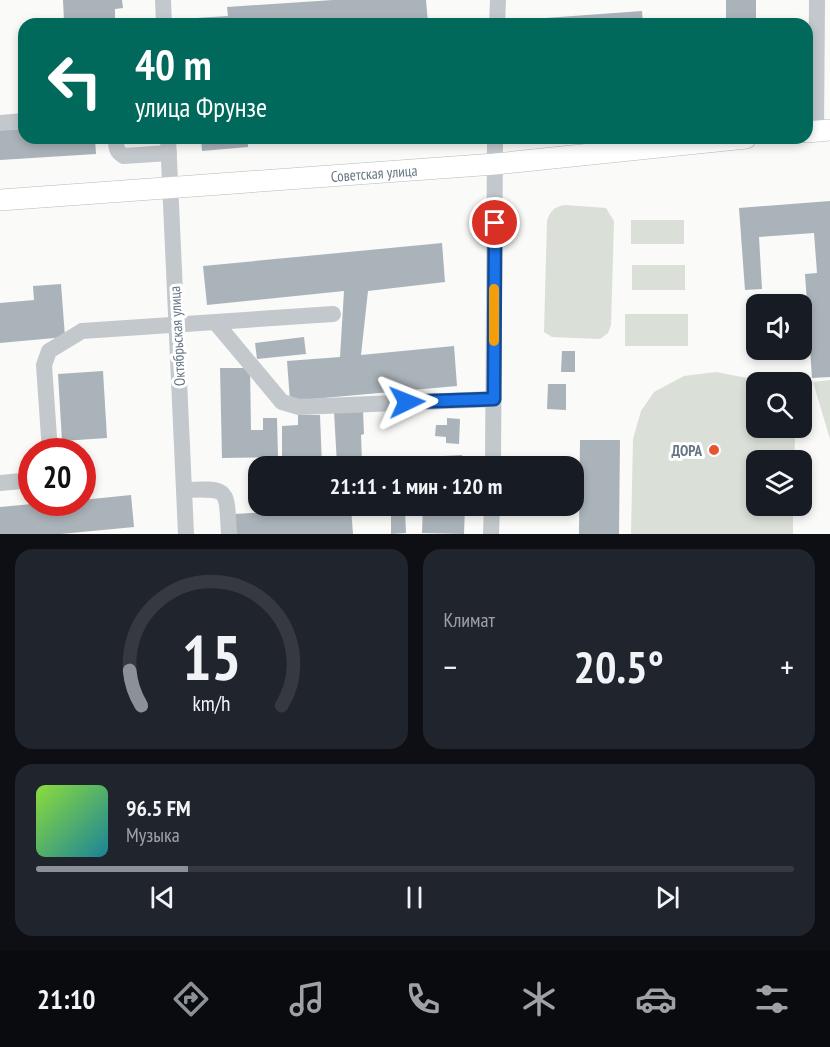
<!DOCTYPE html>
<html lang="ru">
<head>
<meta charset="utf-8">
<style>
	:root { --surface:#171b24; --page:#20242c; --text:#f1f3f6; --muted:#9ea1a6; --line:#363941; --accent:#8c9099 }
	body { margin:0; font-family:"PT Sans Narrow",sans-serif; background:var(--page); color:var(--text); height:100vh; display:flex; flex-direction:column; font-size:22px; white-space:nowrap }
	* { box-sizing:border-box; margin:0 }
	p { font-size:20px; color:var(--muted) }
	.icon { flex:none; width:33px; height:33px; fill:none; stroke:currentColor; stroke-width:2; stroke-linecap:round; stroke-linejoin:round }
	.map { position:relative; height:534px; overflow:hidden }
	.drawer { display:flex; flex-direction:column; gap:15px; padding:15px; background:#0d0f14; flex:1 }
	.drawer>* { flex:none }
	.top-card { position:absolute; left:18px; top:18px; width:795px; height:126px; border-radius:18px; box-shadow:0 3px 9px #0003; background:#00695c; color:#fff; overflow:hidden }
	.controls { position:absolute; left:746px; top:294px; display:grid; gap:12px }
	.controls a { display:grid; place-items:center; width:66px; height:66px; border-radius:12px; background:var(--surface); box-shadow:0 3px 9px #0003; font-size:30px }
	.speed { position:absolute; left:18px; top:438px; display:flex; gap:12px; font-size:30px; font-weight:700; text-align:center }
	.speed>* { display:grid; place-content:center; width:78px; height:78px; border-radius:50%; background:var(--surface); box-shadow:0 3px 9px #0003; line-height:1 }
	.speed .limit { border:9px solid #d22; background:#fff; color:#111 }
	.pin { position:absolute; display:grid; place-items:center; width:51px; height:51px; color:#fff; margin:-26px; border:3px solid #fff; border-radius:50%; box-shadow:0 2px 6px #0007 }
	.me { position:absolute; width:66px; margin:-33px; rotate:88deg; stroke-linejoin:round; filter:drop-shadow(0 0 4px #0008) }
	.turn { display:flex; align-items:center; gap:21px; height:126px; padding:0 18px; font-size:27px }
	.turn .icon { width:78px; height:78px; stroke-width:2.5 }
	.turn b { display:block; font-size:42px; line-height:51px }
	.big { font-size:45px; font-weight:800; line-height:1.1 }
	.drawer .tile { flex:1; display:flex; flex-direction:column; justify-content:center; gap:9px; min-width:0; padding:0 21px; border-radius:18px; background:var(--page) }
	.drawer .dial { align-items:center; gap:0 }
	.dial svg { height:156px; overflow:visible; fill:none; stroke:var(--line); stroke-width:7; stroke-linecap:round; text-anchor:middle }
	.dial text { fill:var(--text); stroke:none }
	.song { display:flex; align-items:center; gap:18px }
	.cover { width:72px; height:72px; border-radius:9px; background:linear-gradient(135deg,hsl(90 70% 55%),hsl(190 70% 35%)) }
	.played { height:6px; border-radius:3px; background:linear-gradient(90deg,var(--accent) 20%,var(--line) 20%) }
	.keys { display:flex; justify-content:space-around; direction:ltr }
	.heat { display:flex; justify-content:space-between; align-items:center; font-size:33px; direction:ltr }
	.drawer .tiles { flex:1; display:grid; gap:15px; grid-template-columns:1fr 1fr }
	.tile:last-child { grid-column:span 2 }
	.trip { position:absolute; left:248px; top:456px; width:336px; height:60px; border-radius:18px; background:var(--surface); box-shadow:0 3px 9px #0003; font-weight:800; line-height:60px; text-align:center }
	.tabs { display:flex; height:96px; justify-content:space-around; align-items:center; background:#090b0e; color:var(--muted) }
	.tabs .icon { width:42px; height:42px }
	.tabs .current { color:var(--accent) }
	.tabs b { font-size:27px; color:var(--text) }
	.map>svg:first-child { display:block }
</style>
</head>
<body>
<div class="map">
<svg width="830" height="534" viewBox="0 0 830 534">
	<rect width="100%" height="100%" fill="#fafaf8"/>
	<!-- green -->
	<g fill="#dadfd7">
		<path d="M565 205 606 208 614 221 611 325 608 333 600 339 552 337 544 332 547 221C550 211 554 207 565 205Z"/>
		<rect x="631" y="220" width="53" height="24"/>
		<rect x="632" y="265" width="53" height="25"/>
		<rect x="625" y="314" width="63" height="32"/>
		<path d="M716 372 747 378 756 384V428H792L795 439 794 460H756V506H793V534H631L633 439 641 411 654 392 684 376Z"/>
		<path d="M830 380V439L813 382Z"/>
	</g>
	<!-- building -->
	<g fill="#aab3b9">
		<path d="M63 0H122L123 8 115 9V18L64 21Z"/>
		<path d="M333 0H426L428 23 197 24 196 18 228 16 227 7Z"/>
		<rect x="726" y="0" width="30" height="24"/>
		<path d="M642 11 643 24H519L518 20Z"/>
		<path d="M24 129V138H95L96 154 0 160V130Z"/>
		<path d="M201 138H293V140L248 143V147L202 151Z"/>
		<path d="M830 201V377L812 378 805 274 817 273 814 233 759 237 762 289 745 290 739 208Z"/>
		<path d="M442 243 445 282 368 291 361 355 454 346 457 386 290 401 287 361 340 357 344 291 207 305 203 266Z"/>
		<path d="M61 284 65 337 0 343V303L34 300 33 286Z"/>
		<path d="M304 337 306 354 257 359 255 343Z"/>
		<path d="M562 351H575V372H561Z"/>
		<path d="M220 368H250L251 430H263V418H277L278 457 222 458Z"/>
		<path d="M103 371 107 438 62 441 58 374Z"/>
		<path d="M548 384H566V410L547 409Z"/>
		<path d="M363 410 364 434 361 435 362 463 337 465 334 411Z"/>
		<path d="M298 415H320L322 466H282V426L298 425Z"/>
		<path d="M447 418 460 419 459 444 446 443V437L435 436 436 425H447Z"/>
		<path d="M580 440H620L619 534H579Z"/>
		<path d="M462 455 463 466H408L407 458Z"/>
		<path d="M131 495 134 527 61 534H0V507L53 502H82V500Z"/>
		<path d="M423 506H465L464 534 422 533Z"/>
		<path d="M351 507 353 534H235L234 514Z"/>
		<path d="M405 511 406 533 391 534V512Z"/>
	</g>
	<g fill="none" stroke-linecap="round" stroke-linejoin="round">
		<defs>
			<g id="major">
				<path d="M807 132 830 130"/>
				<path id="s1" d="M0 200 495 164 746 138"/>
			</g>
		</defs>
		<!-- major casing -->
		<use href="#major" stroke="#b5babe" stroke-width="22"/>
		<!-- minor -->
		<g stroke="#c3c8cc" stroke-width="16">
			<path d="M163 0 164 24"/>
			<path d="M497 24 498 0"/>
			<path d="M0 123 24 121"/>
			<path d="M816 131 817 0"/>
			<path d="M116 138C116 147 116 152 124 156L169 153"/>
			<path d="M168 138 186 534"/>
			<path d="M216 323 282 402 299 407 494 399"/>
			<path d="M50 452 44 365 49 351 82 331 333 314"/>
			<path d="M493 466 495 138"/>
			<path d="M0 483 32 480"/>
			<path d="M184 490C231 488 226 489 229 534"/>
			<path d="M491 534 492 506"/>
		</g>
		<!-- major -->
		<use href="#major" stroke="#fff" stroke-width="21"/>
	</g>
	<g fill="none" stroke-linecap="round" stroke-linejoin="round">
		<defs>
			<path id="route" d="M407 402 494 399 495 223"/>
		</defs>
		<!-- route casing -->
		<use href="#route" stroke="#114b97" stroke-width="15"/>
		<!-- route -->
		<use href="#route" stroke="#1a73e8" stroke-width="10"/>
		<!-- slow -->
		<path stroke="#f59e0b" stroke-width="10" d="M494 341V289"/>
	</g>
	<!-- markers -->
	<circle fill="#e4572e" stroke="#fff" stroke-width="2" cx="714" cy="450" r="6"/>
	<g text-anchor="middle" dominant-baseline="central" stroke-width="6" stroke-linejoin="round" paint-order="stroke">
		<!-- street labels -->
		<g font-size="15" fill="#657683" stroke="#fff">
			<text stroke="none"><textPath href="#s1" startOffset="375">Советская улица</textPath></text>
			<text transform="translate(177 336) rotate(-93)">Октябрьская улица</text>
		</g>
		<!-- poi labels -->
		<g font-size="15" font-weight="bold" fill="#657683" stroke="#fff" text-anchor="end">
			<text x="702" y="450">ДОРА</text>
		</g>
	</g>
</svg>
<div class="controls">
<a><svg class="icon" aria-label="sound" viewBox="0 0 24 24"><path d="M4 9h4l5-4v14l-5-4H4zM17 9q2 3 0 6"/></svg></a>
<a><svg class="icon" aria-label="search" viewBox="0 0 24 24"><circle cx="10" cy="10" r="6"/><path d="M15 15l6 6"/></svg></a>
<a><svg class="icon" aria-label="layers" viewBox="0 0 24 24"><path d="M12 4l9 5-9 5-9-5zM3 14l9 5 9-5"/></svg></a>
</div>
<div class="speed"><div class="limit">20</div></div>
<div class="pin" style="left:495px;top:223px;background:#d93025"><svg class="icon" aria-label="arrive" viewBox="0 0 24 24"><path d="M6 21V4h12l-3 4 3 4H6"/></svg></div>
<svg class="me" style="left:407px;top:402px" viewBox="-20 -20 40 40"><path d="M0-17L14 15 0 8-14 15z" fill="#1a73e8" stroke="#fff" stroke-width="4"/></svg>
<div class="trip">21:11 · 1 мин · 120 m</div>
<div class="top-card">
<div class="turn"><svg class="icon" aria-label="left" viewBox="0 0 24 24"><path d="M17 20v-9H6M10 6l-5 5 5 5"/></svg><div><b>40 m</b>улица Фрунзе</div></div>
</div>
</div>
<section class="drawer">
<div class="tiles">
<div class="tile dial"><svg viewBox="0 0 100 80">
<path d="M14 69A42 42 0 1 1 86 69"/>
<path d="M14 69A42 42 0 0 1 8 51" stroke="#8c9099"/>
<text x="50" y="56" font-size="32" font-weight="700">15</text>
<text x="50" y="72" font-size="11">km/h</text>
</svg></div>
<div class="tile"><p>Климат</p>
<div class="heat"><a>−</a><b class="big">20.5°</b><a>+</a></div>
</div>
<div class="tile">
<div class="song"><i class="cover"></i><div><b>96.5 FM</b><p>Музыка</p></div></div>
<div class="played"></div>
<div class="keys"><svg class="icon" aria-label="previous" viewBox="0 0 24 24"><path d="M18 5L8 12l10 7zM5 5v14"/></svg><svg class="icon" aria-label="pause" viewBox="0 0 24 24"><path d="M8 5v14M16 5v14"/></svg><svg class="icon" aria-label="next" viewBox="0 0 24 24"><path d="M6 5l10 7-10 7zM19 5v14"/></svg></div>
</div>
</div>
</section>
<nav class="tabs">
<b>21:10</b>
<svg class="icon current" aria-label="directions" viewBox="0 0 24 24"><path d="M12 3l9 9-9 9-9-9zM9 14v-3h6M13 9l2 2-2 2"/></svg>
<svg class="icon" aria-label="music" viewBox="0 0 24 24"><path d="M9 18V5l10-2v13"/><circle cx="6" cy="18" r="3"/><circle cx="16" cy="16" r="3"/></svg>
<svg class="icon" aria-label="phone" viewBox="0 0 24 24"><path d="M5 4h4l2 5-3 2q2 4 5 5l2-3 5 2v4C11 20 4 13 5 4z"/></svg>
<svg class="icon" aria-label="climate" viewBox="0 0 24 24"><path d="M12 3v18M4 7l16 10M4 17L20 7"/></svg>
<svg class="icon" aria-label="car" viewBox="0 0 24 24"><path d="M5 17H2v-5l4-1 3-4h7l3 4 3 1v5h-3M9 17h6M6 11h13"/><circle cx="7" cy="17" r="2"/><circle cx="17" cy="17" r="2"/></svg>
<svg class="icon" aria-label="filters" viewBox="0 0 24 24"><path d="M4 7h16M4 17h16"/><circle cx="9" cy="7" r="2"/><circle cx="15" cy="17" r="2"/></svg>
</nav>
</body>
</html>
